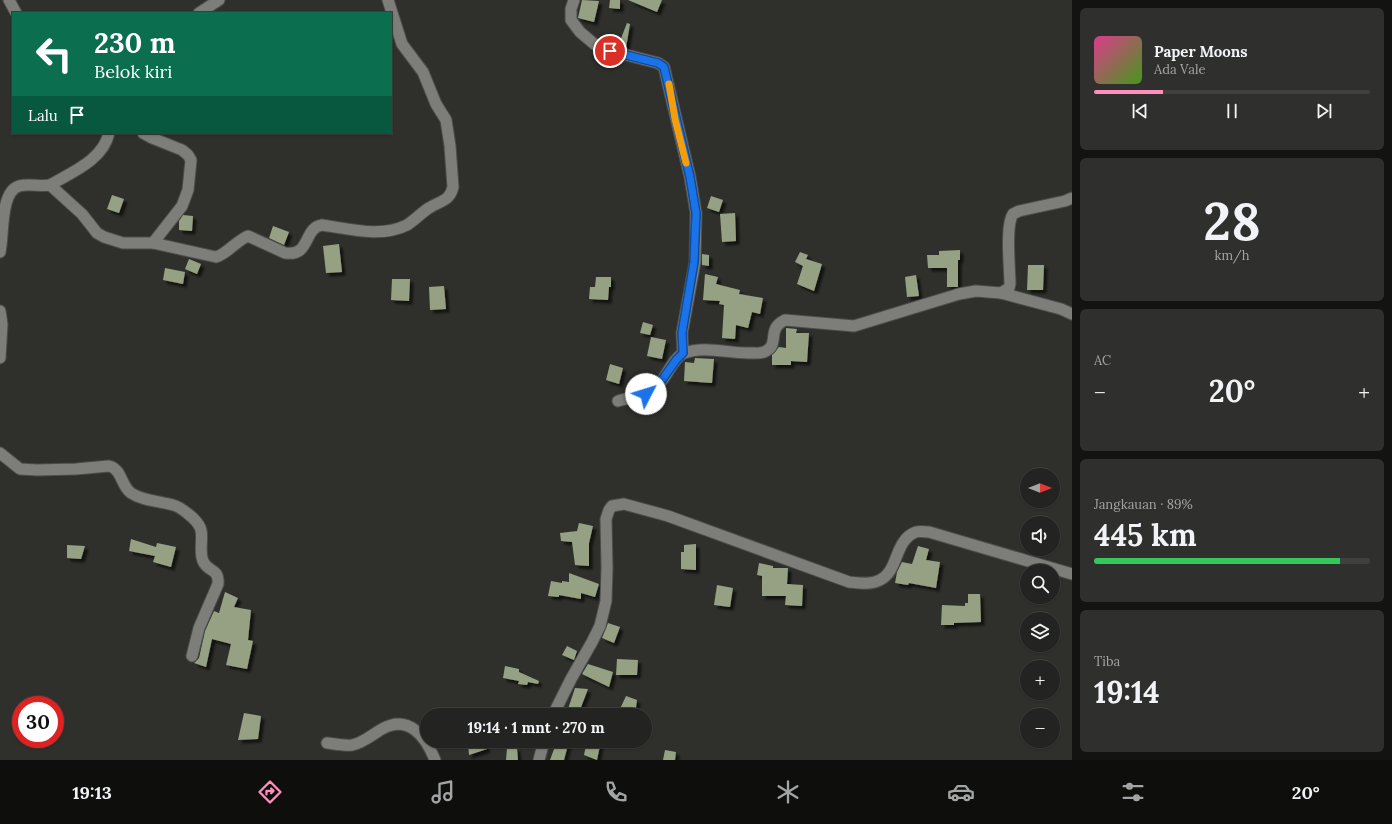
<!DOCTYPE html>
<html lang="id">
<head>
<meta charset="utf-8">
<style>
	:root { --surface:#232421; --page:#2f302e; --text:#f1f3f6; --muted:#a3a4a5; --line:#40413f; --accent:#fe8ebb }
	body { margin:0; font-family:Lora,serif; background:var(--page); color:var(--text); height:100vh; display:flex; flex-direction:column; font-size:15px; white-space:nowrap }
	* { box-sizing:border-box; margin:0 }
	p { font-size:13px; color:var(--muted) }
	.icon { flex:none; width:22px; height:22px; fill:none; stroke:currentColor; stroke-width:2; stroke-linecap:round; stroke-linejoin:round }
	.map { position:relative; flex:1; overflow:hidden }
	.details { display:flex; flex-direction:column; gap:8px; padding:8px; background:#131412; width:320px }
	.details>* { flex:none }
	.hud { position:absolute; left:12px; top:12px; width:380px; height:122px; border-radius:0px; box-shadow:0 1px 3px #0004,0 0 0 1px var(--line); background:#0b6e4f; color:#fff; overflow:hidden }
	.needle { width:26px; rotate:90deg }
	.tools { position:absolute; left:1020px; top:468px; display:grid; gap:8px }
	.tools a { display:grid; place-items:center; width:40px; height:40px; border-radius:50%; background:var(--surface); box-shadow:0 1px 3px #0004,0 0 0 1px var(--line); font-size:20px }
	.speed { position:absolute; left:12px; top:696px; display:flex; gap:8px; font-size:20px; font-weight:700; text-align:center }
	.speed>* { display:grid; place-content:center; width:52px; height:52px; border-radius:50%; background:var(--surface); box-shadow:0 1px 3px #0004,0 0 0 1px var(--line); line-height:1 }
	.speed .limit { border:6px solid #d22; background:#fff; color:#111 }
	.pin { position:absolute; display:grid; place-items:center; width:34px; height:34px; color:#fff; margin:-17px; border:2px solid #fff; border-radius:50%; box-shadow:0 1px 4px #0007 }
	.me { position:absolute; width:44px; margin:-22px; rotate:50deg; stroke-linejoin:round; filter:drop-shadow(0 0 3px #0008) }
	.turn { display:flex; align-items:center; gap:14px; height:84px; padding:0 16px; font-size:18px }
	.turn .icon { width:52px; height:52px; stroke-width:2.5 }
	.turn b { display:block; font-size:28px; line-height:34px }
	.then { display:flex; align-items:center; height:38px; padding:0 16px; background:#0003; gap:8px; font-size:15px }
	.big { font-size:30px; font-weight:700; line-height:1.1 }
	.details .card { flex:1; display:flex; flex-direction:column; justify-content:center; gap:6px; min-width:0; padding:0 14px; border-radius:6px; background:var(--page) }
	.details .dial { align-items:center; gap:0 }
	.dial b { font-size:52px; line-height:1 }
	.song { display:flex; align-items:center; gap:12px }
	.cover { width:48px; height:48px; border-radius:6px; background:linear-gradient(135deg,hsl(330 70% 55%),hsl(100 70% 35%)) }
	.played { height:4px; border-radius:2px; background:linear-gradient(90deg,var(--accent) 25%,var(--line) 25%) }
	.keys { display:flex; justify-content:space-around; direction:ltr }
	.heat { display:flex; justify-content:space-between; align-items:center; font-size:22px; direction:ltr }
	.charge { height:6px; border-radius:3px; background:linear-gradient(90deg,#34c759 89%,var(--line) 0) }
	.trip { position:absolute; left:420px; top:708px; width:232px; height:40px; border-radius:20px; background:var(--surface); box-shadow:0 1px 3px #0004,0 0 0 1px var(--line); font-weight:700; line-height:40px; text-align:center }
	.tab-bar { display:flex; height:64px; justify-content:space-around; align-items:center; background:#0e0e0d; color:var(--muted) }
	.tab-bar .icon { width:28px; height:28px }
	.tab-bar .current { color:var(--accent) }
	.tab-bar b { font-size:18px; color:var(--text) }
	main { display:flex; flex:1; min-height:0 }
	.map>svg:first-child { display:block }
</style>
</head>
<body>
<main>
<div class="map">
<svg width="1072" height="760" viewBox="0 0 1072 760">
	<defs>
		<filter id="shadow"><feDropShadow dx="3.5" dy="3.5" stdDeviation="1" flood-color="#0009"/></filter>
	</defs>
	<rect width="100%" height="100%" fill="#2f302c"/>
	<!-- building -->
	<g fill="#96a082" filter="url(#shadow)">
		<path d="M582 0 599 1 594 22 578 18Z"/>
		<path d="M610 0H620V9L609 8Z"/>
		<path d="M628 0H662L657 12Z"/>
		<path d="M627 23 630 24 626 48 618 46Z"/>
		<path d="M112 195 124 199 119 213 107 209Z"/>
		<path d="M711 196 723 200 719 212 707 208Z"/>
		<path d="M735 213 736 241 722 242 720 214Z"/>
		<path d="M183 215 193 216 192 231 179 230V221Z"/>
		<path d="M273 226 289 232 284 245 269 238Z"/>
		<path d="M339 244 342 272 326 273 323 246Z"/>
		<path d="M960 250V260H958V287H947V268H928L927 255H939V251Z"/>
		<path d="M800 252 808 255 806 259 822 264 814 291 797 284 803 266 795 262Z"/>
		<path d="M702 254 709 255V266L702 265Z"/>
		<path d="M189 259 201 264 197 274 185 269Z"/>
		<path d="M1028 265H1044L1043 290H1027Z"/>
		<path d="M165 268 185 272 183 284 163 280Z"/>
		<path d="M705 274 718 277 716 284 740 290 739 294 763 298 760 314 752 312 748 328 736 325 735 339 722 338 724 305 719 304 720 301 703 300Z"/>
		<path d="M916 275 919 296 907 297 905 277Z"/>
		<path d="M596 277H611V287H609L608 300 589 299 590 287H595Z"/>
		<path d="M392 279H410L409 301 391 300Z"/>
		<path d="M444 286 446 309 430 310 429 287Z"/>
		<path d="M643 322 653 325 650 335 640 333Z"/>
		<path d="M786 328 797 329 796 333H809L807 362 791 361V365H772V355L779 347 786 348Z"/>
		<path d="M651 337 666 340 662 359 647 356Z"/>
		<path d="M695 358 714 359 712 383 684 381 685 362 694 363Z"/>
		<path d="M610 364 623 368 619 384 606 380Z"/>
		<path d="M579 523 593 526 589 543V566L575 565 572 542 561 541 560 533 577 531Z"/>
		<path d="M131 539 156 547 157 543 176 547 171 567 153 562 155 556 129 551Z"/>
		<path d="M696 544V570L681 569V552H684V545Z"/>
		<path d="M67 545 85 546 81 559 67 558Z"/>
		<path d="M918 546 929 549 926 560 940 562 936 588 909 583 908 585 895 583 897 572 902 562 912 564Z"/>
		<path d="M759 563 773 566V568H788L787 584 803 585 802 606 785 605 786 596H762V576L757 575Z"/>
		<path d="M569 573 599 584 595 597 581 593V599L559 595V597L548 596 551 581 562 583V581L569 582Z"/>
		<path d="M717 585 733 588 730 607 714 605Z"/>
		<path d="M225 592 238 598 234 607 251 610 248 640 253 641 247 669 226 665 231 644 212 639 206 667 194 663 199 658 205 631 214 611 219 613Z"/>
		<path d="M968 594H980L981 622 954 623V625H941L942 605 965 606V603H968Z"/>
		<path d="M608 623 620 627 614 643 602 638Z"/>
		<path d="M567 646 577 651 574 660 562 655Z"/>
		<path d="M617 659 638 660 637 675H616Z"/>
		<path d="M588 664 613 672 609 687 582 674Z"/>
		<path d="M505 666 519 669V672L539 681 538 684 528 682 527 685 518 684 519 681 503 678Z"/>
		<path d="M575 688 588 689 578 715H566Z"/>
		<path d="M626 696 637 700 635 715 619 711Z"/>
		<path d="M244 713 261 716 258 739 238 740Z"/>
		<path d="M479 741H484L487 749 469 755 468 743Z"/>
		<path d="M557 741H569L564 760H550Z"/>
		<path d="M587 741H601L597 760 584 755Z"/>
		<path d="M507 748H517L518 760H506Z"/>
		<path d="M665 750 676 752 675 760H663Z"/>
	</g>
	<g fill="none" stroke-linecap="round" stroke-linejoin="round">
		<defs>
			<g id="minor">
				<path d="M9 0 16 13"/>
				<path d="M574 0 571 9V20L580 32 599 48 658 63 664 67 690 177 696 213 695 262 682 333 683 353"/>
				<path d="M199 13 219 0"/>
				<path d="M143 133 152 138 182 150 188 155 191 160 188 190 182 206 153 243"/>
				<path d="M50 185 82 214 97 233 104 237 123 243H153L216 257C227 254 236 241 248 236L285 253C311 257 303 228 322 225 350 229 381 238 407 225 415 220 421 213 429 208 440 201 450 201 453 187L450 146 446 120 436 104 423 72 402 44 388 0"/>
				<path d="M0 252C4 234 0 192 19 186 29 183 40 187 50 185 72 172 103 160 109 133"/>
				<path d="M1001 293 1061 309 1072 314"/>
				<path d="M0 311 2 324 0 358"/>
				<path d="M618 401C636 396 651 395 663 379 669 371 675 357 684 353 705 345 730 354 751 353 756 353 762 354 766 351 780 344 766 329 785 320L854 326 959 294 976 291 1001 293 1009 288 1010 284C1010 270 1005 225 1013 214 1015 213 1017 212 1019 211L1065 201 1072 198"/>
				<path d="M0 453 20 469 37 470 76 469 109 466C122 469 121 486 131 493 143 501 159 501 173 505 181 507 187 513 193 518 196 521 200 526 201 530 203 540 199 551 203 561 208 573 219 567 218 584L199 628 192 656"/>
				<path d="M553 715 571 679 592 642 600 626 606 601 607 568 606 519 609 510 612 506 624 504 668 516 849 582C859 583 871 585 880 580 899 571 894 540 916 532 920 531 925 532 929 532L1072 574"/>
				<path d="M327 743C335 744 344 746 352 745 363 743 373 734 382 729 409 714 426 737 435 760"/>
				<path d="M539 760 544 741"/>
			</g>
		</defs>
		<!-- minor casing -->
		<use href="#minor" stroke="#4d4e4b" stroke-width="13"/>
		<!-- minor -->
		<use href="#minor" stroke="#7d7e7a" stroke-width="11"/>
	</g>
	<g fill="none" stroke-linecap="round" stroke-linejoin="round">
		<defs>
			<path id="route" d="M610 51 658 63 664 67 690 177 696 213 694 262 682 333 683 353 676 360 662 380 646 394"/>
		</defs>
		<!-- route casing -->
		<use href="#route" stroke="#114b97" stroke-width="10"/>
		<!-- route -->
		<use href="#route" stroke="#1a73e8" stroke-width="7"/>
		<!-- slow -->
		<path stroke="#f59e0b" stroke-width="7" d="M669 84 675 119 686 163"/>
	</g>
</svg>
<div class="tools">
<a><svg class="needle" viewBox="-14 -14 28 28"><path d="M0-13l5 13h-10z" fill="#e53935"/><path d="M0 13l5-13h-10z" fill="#a3a4a5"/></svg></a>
<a><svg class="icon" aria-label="sound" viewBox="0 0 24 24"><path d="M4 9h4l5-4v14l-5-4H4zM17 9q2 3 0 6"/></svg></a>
<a><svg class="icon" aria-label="search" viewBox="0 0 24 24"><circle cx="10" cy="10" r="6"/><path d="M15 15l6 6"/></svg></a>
<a><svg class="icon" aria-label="layers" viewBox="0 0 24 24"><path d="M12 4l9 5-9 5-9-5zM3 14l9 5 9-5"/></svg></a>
<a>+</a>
<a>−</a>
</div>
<div class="speed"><div class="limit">30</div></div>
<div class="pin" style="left:610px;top:51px;background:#d93025"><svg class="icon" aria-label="arrive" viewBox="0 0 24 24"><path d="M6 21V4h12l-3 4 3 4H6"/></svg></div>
<svg class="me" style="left:646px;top:394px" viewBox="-20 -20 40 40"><circle r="19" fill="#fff"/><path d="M0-13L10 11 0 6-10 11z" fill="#1a73e8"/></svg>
<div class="trip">19:14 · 1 mnt · 270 m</div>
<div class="hud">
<div class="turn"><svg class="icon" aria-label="left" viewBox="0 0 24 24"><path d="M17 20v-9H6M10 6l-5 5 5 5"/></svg><div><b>230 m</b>Belok kiri</div></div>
<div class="then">Lalu<svg class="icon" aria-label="arrive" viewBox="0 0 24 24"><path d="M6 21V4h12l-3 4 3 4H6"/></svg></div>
</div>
</div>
<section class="details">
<div class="card">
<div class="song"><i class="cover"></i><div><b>Paper Moons</b><p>Ada Vale</p></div></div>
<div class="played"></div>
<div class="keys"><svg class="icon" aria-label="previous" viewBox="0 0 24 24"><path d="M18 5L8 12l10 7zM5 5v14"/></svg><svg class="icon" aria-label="pause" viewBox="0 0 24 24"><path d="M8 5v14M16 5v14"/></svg><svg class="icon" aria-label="next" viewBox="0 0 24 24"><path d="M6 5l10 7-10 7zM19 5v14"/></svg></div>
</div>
<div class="card dial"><b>28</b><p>km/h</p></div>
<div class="card"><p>AC</p>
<div class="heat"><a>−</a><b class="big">20°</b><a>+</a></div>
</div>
<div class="card"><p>Jangkauan · 89%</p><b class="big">445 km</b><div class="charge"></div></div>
<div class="card"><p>Tiba</p><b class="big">19:14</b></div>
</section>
</main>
<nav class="tab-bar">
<b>19:13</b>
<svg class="icon current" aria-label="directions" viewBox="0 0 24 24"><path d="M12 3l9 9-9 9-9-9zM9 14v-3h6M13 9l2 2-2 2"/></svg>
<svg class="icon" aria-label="music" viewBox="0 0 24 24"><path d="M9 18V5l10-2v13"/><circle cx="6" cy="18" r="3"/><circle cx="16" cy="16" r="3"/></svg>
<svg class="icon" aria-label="phone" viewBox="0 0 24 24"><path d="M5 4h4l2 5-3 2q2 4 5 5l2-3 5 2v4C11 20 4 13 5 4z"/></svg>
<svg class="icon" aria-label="climate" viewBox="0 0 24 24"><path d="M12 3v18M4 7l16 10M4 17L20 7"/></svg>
<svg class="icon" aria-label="car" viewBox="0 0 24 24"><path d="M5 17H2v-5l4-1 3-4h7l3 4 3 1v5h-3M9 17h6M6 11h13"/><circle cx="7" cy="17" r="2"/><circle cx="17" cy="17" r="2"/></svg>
<svg class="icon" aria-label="filters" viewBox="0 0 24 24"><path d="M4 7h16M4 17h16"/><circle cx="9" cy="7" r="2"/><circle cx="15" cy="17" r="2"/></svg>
<b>20°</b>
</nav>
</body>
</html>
